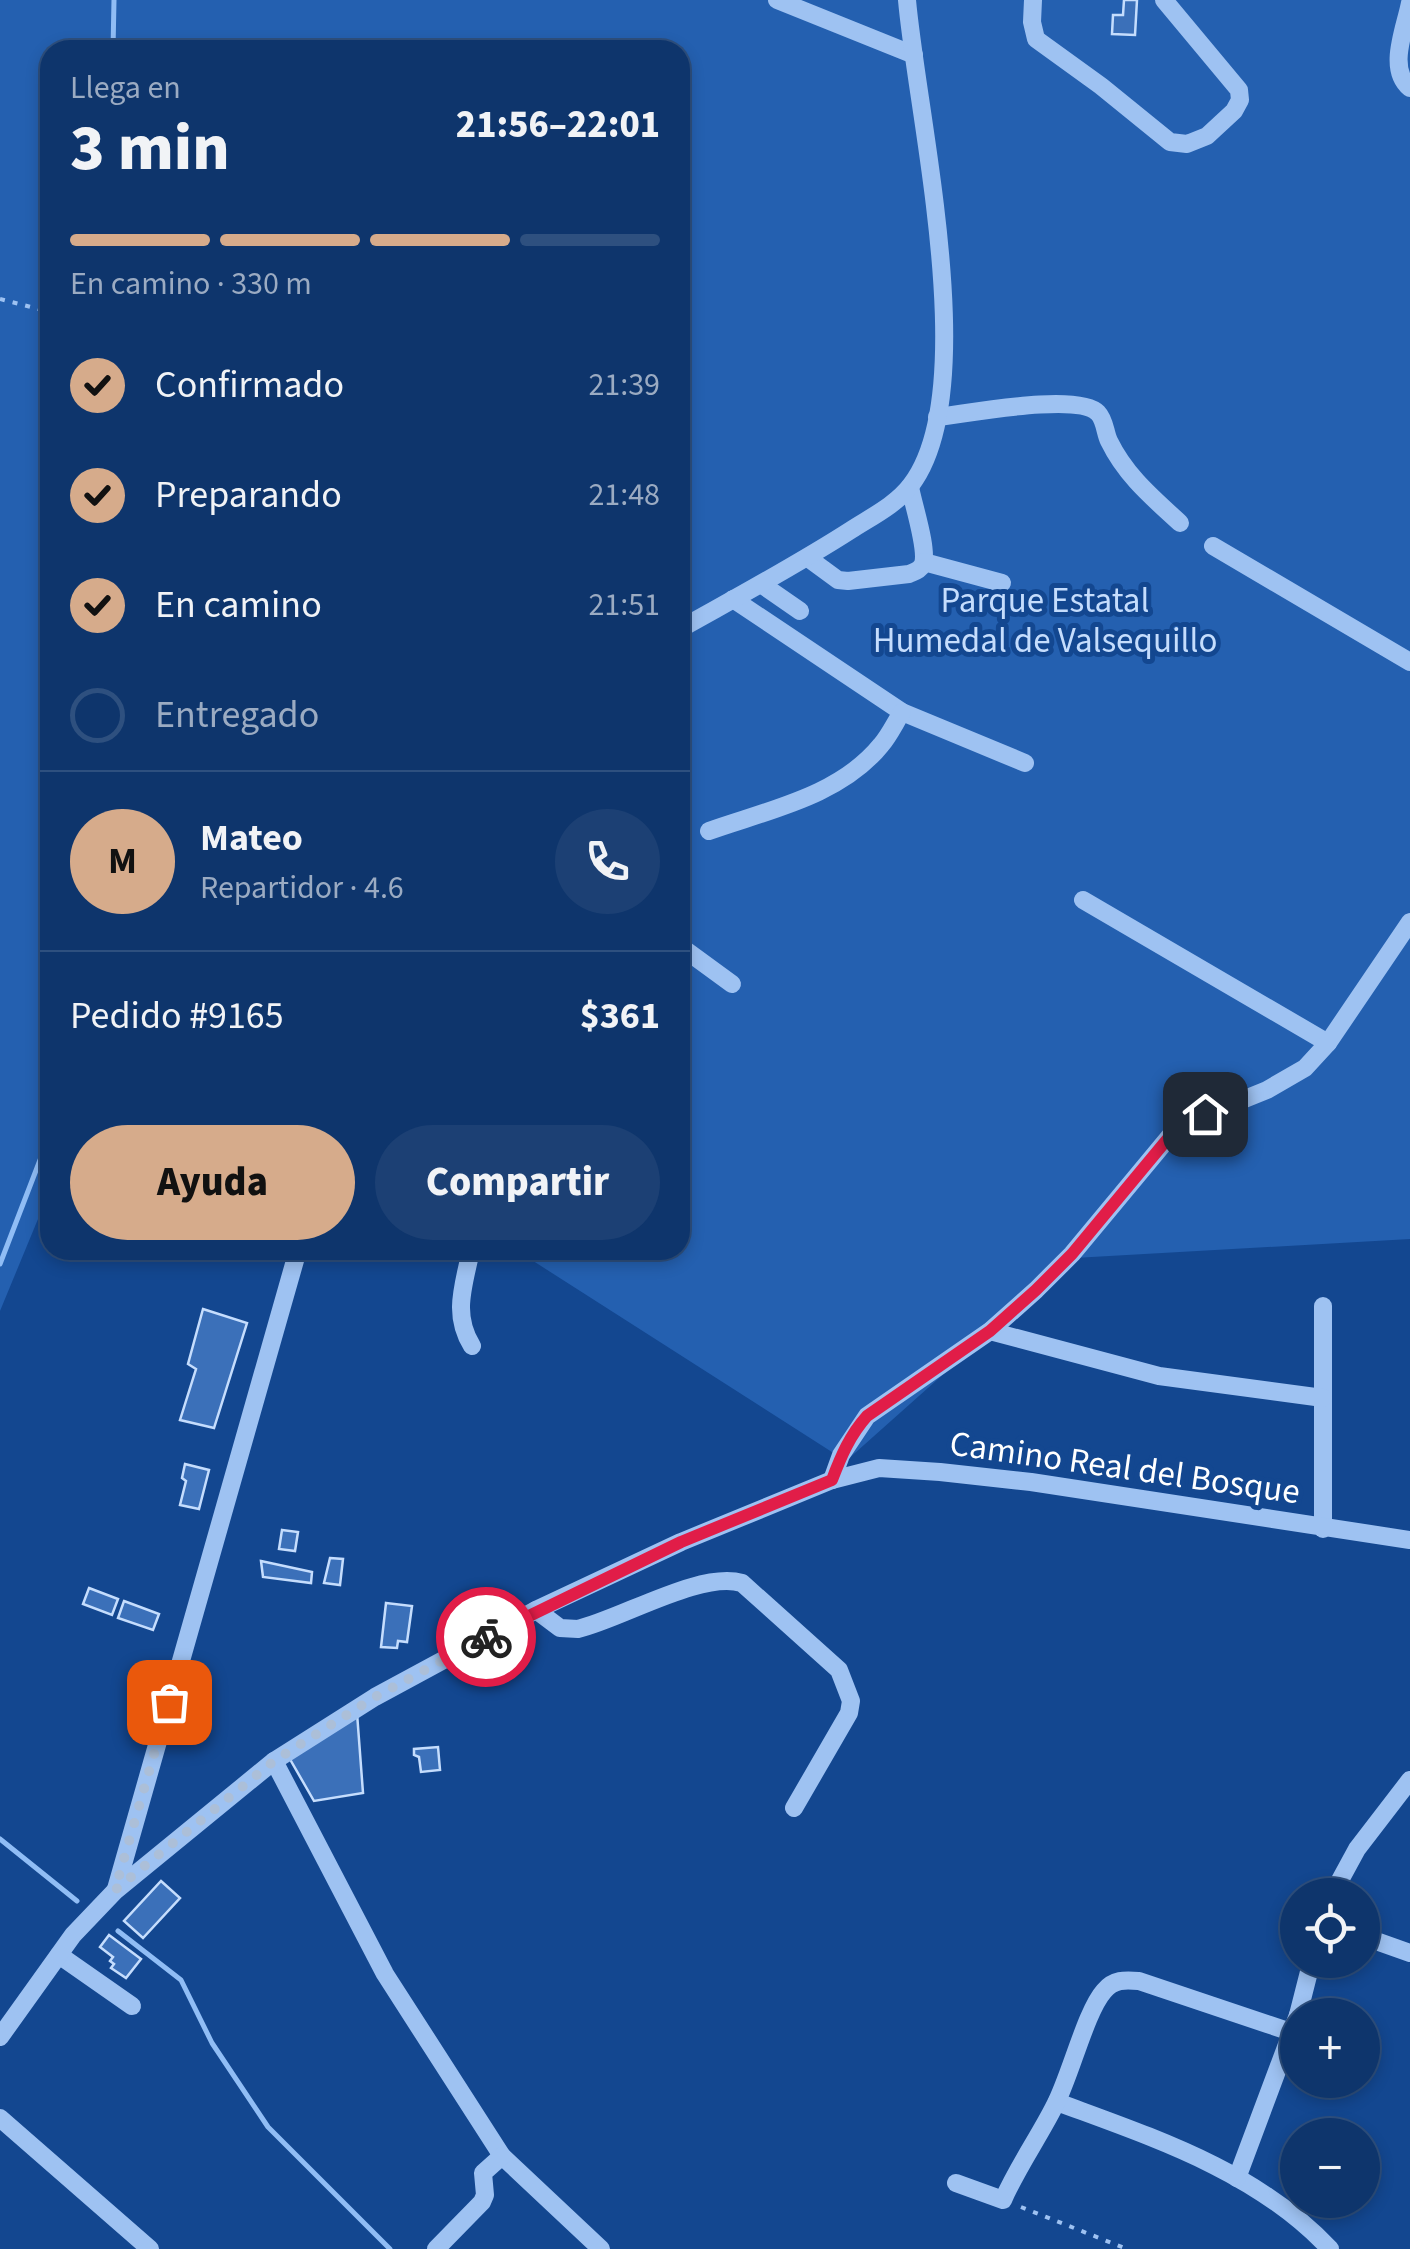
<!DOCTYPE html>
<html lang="es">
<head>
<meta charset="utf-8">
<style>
	:root { --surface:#0e356c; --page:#1c4074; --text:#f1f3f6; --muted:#9babc2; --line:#2e507f; --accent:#d6ab8b }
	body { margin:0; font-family:"Source Sans 3",sans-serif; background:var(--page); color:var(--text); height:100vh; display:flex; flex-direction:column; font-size:38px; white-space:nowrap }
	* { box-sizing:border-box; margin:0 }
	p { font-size:32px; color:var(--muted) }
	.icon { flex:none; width:55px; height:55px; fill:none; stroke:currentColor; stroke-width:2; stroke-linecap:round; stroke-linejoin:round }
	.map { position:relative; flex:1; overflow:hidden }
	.panel { position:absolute; left:40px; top:40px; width:650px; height:1220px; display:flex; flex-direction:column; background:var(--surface); border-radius:30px; box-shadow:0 5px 15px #0003,0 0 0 2px var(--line) }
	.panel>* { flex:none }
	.buttons { position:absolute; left:1280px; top:1878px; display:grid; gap:20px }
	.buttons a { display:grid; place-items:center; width:100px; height:100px; border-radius:50%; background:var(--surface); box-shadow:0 5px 15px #0003,0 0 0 2px var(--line); font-size:50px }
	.pin { position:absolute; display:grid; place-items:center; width:85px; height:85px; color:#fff; margin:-42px; border-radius:20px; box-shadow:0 5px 15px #0006 }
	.courier { position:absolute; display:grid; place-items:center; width:100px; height:100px; margin:-50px; border:8px solid #e11d48; border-radius:50%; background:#fff; color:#222; box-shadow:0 2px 12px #0007 }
	.summary em { font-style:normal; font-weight:800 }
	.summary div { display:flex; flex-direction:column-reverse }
	.summary { display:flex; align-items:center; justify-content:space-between; height:170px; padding:0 30px }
	h1 { font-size:65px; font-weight:800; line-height:75px }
	.bar { display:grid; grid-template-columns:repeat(4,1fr); gap:15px 10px; align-content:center; height:120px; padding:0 30px }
	.bar i { height:12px; border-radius:8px; background:var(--line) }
	.bar .active { background:var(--accent) }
	.bar p { grid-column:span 4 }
	.line { display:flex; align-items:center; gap:25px; padding:0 30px; border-top:2px solid var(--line) }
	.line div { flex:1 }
	.round { display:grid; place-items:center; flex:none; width:105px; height:105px; border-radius:52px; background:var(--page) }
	ol { padding:0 30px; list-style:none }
	li { display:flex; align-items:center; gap:30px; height:110px }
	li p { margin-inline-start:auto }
	li .icon { padding:10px; border-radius:50%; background:var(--accent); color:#111; stroke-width:4 }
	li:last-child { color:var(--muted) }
	li i { width:55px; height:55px; border:5px solid var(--line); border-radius:50% }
	.button { display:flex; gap:20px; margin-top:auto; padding:20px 30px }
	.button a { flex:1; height:115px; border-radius:60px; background:var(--accent); color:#111; font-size:40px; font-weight:800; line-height:115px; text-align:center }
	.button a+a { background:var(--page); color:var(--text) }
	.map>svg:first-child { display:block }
	.green { fill:#2460b0 }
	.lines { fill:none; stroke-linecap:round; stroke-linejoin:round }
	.stream { stroke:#90bdf5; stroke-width:5 }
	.building { fill:#3b70b9; stroke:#c5ddfd; stroke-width:2.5 }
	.path { stroke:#9ec2f2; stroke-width:4; stroke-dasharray:5 8; stroke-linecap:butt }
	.minor { stroke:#9ec2f2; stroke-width:18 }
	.done { stroke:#acbfd8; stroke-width:10; stroke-dasharray:0 18 }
	.route { stroke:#e11d48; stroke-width:12 }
	.labels { text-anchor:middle; stroke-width:10; stroke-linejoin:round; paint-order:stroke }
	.park-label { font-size:35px; fill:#c5ddfd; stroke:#134790 }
	.street-label { font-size:35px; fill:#fff; stroke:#134790 }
</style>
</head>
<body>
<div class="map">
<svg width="1410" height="2249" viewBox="0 0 1410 2249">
	<rect width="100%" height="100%" fill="#134790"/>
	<polygon class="green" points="0,0 1410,0 1410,1239 1074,1258 846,1461 516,1250 680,1250 680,50 50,50 50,1190 0,1311"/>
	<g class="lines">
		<g class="stream">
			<polyline points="113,50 114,0"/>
			<polyline points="0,1264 50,1134"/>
			<polyline points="0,1839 77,1901"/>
			<polyline points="118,1931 181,1980 212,2043 268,2127 390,2249"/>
		</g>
	</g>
	<g class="building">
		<polygon points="1124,0 1137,0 1135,35 1112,34 1113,15 1123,15"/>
		<polygon points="203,1309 247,1323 214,1428 180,1420 196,1369 188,1364"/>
		<polygon points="185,1464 209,1470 199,1509 180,1505 186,1481 182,1478"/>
		<polygon points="282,1530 298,1532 295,1551 279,1549"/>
		<polygon points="330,1558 343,1559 340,1585 324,1583"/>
		<polygon points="261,1561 312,1572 311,1583 263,1577"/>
		<polygon points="89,1588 118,1599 112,1615 83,1604"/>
		<polygon points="124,1601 159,1614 153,1630 118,1618"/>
		<polygon points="386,1603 412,1606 407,1642 398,1641 397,1648 381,1647"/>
		<polygon points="357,1713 363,1793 314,1801 287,1754"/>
		<polygon points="438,1747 440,1770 421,1772 419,1757 414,1755 414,1749"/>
		<polygon points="161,1881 180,1898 143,1938 124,1921"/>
		<polygon points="109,1935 141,1959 126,1978 111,1968 114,1964 110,1961 113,1957 100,1947"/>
	</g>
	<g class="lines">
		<g class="path">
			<polyline points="0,299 50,312"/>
			<polyline points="1021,2207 1127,2249"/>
		</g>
		<g class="minor">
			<polyline points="777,0 914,55"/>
			<polyline points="1033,0 1032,22 1036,39 1101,86 1170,142 1187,144 1207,136 1234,111 1240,100 1239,90 1164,0"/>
			<path d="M1410,3C1405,29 1387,69 1410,88"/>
			<path d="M937,417C966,414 1078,392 1098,413C1105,420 1105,433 1109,441C1126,476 1153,498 1180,523"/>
			<polyline points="1213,546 1410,662"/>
			<path d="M808,558L838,580L848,581L909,574C916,571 920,570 923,564C928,549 913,504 910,487"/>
			<polyline points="924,562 1002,583"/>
			<polyline points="761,584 800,611"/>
			<polyline points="733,599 902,712 1025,763"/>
			<path d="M680,629C737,597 795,566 851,530C871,517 896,505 911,485C983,390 917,116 907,0"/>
			<path d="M709,831C768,810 840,796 881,745C889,736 895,723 902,712"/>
			<polyline points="1083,900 1328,1043"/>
			<polyline points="680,946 732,984"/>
			<path d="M471,1250C464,1285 452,1314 472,1346"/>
			<polyline points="1323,1306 1323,1529"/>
			<polyline points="990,1331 1159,1376 1323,1398"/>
			<polyline points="832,1480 841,1455 867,1416 990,1331 1036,1290 1072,1254 1170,1136 1205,1115 1267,1090 1305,1068 1328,1043 1410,922"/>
			<path d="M536,1610L560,1628L578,1629C623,1618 700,1571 742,1583L839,1670L851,1701L849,1713L794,1808"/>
			<polyline points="274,1761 385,1974 502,2156 601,2249"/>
			<polyline points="116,1889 298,1250"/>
			<polyline points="1332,1895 1357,1849 1410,1780"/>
			<polyline points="1362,1936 1410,1953"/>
			<polyline points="59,1955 132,2006"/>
			<polyline points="1298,2015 1312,1960"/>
			<polyline points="0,2037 73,1935 115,1891 274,1761 375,1697 536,1610 681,1542 832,1480 879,1468 940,1472 1031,1482 1410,1540"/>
			<path d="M1057,2102C1154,2138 1257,2171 1330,2249"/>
			<polyline points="0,2118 150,2249"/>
			<polyline points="1237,2178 1298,2015"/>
			<path d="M956,2183L1003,2200C1018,2166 1039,2137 1055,2105C1070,2077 1086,2011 1104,1991C1114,1979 1125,1980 1139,1981L1291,2032"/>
			<polyline points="436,2249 482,2202 485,2195 483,2173 502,2156"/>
		</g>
	</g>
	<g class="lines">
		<polyline class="done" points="169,1702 115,1890 274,1761 375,1697 486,1637"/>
		<path class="route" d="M486,1637L681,1542L832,1480C841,1456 850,1435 867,1416L990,1331L1036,1290L1072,1254L1170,1136L1205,1114"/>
	</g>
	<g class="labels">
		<g class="park-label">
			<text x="1045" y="612">Parque Estatal<tspan x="1045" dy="40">Humedal de Valsequillo</tspan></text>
		</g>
		<g class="street-label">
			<text transform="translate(1125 1467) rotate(8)" y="12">Camino Real del Bosque</text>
		</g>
	</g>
</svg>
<div class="buttons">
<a><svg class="icon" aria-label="locate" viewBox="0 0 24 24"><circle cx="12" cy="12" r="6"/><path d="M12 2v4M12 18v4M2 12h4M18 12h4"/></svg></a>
<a>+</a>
<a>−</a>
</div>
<div class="pin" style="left:169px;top:1702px;background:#ea580c"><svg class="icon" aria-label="bag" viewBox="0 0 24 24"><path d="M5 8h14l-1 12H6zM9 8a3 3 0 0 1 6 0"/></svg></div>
<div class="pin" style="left:1205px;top:1114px;background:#1f2937"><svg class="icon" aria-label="home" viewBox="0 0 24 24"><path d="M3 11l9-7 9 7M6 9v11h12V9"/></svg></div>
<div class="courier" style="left:486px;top:1637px"><svg class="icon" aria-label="bike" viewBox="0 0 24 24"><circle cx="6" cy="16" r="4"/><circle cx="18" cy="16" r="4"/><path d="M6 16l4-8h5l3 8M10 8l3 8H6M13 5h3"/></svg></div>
<section class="panel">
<div class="summary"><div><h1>3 min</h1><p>Llega en</p></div><em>21:56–22:01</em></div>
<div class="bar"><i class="active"></i><i class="active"></i><i class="active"></i><i></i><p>En camino · 330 m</p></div>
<ol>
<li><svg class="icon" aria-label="check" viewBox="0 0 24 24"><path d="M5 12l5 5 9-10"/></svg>Confirmado<p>21:39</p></li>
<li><svg class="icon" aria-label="check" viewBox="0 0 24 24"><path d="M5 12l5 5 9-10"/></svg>Preparando<p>21:48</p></li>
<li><svg class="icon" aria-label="check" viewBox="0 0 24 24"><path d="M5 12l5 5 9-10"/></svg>En camino<p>21:51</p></li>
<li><i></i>Entregado</li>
</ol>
<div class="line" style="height:180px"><b class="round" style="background:var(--accent);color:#111">M</b><div><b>Mateo</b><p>Repartidor · 4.6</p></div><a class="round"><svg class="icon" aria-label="phone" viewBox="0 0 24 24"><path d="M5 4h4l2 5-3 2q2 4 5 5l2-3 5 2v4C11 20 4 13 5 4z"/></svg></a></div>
<div class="line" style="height:130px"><div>Pedido #9165</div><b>$361</b></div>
<div class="button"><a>Ayuda</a><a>Compartir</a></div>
</section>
</div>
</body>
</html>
